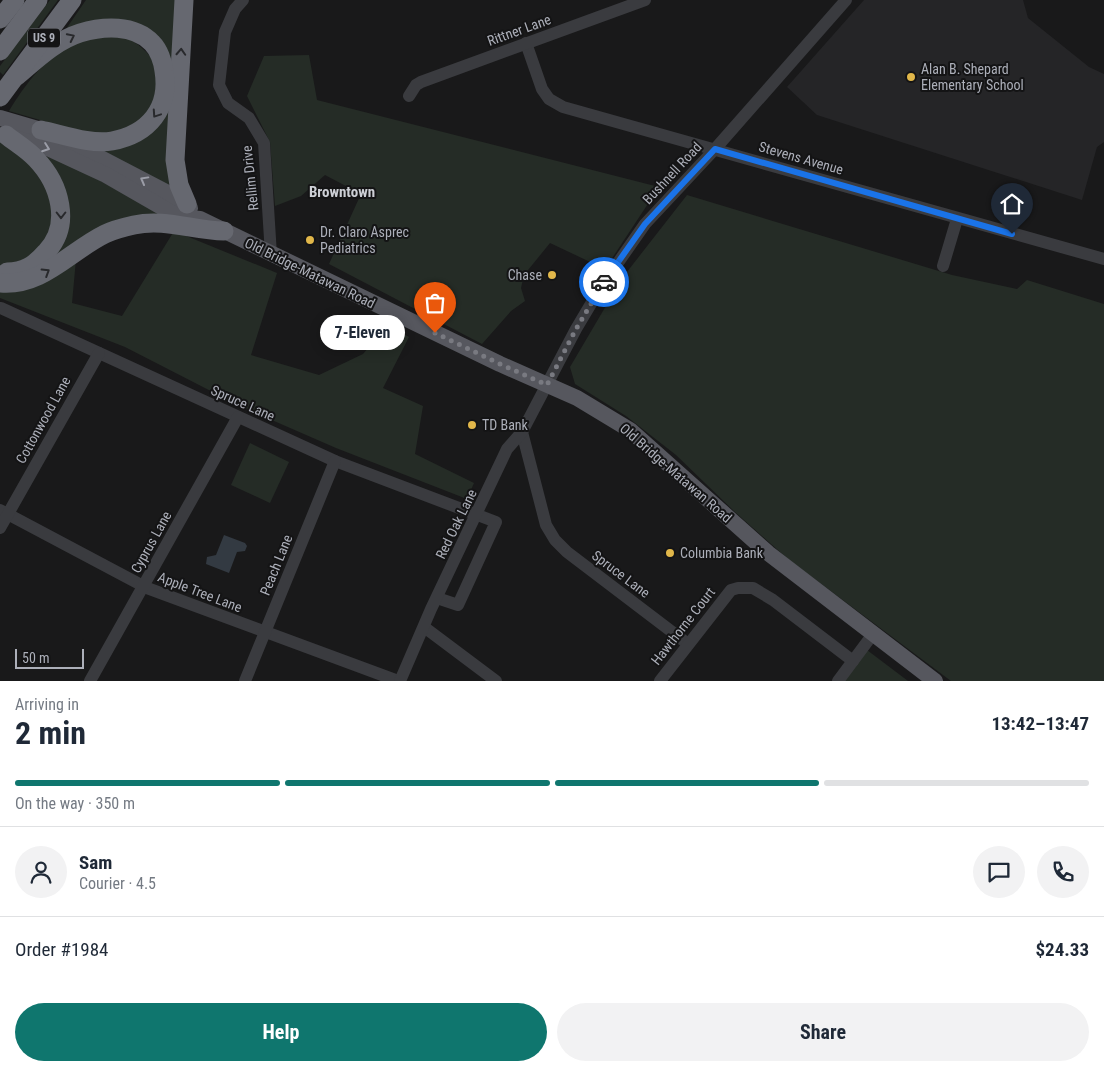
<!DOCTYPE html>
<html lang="en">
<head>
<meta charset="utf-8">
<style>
	:root { --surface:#fff; --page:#f2f2f3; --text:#1f2937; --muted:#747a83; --line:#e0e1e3; --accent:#0f766e }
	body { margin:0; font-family:"Roboto Condensed",sans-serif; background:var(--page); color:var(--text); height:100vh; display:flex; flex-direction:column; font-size:19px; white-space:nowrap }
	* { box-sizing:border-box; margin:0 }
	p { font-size:16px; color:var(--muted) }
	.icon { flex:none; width:28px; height:28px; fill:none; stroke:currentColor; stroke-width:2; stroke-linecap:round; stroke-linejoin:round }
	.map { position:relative; height:681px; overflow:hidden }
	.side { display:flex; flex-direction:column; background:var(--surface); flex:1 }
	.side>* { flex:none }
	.scale { position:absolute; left:15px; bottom:12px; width:69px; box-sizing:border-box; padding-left:5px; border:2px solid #acafb9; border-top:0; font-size:14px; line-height:18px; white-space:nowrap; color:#acafb9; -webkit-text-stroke:4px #141415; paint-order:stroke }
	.pin { position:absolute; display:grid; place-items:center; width:42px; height:42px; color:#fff; margin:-51px -21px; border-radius:50% 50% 50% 0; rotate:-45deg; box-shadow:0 0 5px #0007 }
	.pin .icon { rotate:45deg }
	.courier { position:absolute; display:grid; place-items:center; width:50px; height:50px; margin:-25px; border:4px solid #1a73e8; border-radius:50%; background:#fff; color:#222; box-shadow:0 1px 6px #0007 }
	.bubble { position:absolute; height:35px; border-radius:18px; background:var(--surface); box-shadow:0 2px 12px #0003; font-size:16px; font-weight:700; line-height:35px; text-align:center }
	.headline em { font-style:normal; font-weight:700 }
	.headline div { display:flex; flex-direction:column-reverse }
	.headline { display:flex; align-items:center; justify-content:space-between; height:85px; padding:0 15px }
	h1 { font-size:32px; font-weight:700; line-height:38px }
	.bar { display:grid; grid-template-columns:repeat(4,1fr); gap:8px 5px; align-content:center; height:60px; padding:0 15px }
	.bar i { height:6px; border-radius:4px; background:var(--line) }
	.bar .selected { background:var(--accent) }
	.bar p { grid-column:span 4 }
	.line { display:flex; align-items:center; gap:12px; padding:0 15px; border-top:1px solid var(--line) }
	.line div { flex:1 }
	.round { display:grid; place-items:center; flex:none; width:52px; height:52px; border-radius:26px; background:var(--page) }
	.cta { display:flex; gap:10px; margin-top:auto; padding:10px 15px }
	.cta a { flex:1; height:58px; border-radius:30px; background:var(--accent); color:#fff; font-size:20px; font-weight:700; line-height:58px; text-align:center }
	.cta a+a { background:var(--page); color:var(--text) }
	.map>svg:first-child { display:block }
	.built { fill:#252527 }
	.green { fill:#252c26 }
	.water { fill:#333a42 }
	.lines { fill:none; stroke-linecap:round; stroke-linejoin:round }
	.minor { stroke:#3a3b3f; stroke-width:12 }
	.major { stroke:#56575e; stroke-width:16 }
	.highway { stroke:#666870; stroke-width:19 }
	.oneway { stroke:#28292c }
	.oneway2 { stroke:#9b9da7 }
	.done { stroke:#797a81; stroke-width:5; stroke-dasharray:0 9 }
	.route { stroke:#1a73e8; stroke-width:6 }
	.poi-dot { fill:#e1b74a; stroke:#141415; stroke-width:2 }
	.labels { text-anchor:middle; stroke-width:4; stroke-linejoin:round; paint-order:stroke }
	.shield { fill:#141415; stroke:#7e8088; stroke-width:1 }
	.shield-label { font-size:12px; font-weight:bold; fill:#acafb9 }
	.street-label { font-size:14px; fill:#acafb9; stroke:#141415 }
	.poi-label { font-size:14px; fill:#acafb9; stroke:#141415; text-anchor:start }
	.neighbourhood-label { font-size:15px; font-weight:bold; fill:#cdcfd5; stroke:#141415 }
</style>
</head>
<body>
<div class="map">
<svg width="1104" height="681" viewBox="0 0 1104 681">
	<rect width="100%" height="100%" fill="#19191a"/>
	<polygon class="built" points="864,0 1023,0 1028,18 1089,67 1104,74 1104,142 1097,147 1082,200 817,115 787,87"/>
	<g class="green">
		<polygon points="50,0 58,0 3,75 0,72 0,66"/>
		<polygon points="86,0 178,0 172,188 95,147 164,111 148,35 66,29"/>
		<path d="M123,34C160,59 161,66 153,109L125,132L88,134L9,111C24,86 49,52 76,42C90,37 108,37 123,34Z"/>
		<polygon points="309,55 317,100 659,187 605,269 550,243 524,275 521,288 525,301 511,311 482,344 329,264 361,194 325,175 301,196 275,206 270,142 247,96 264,56"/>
		<polygon points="0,141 11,146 49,185 55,230 29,260 0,266"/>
		<polygon points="41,154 61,160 168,217 45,267 61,241"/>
		<polygon points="687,195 952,275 1017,289 1027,280 1104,304 1104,681 951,681 788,559 736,513 676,455 626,416 575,384 570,367 623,277"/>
		<polygon points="174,231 277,273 251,355 319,375 363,354 388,325 409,337 383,388 423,406 415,454 474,483 467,499 336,448 240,406 125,347 0,298 0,292 76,259 72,303 122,316"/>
		<polygon points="250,443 289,462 270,503 231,485"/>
		<polygon points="867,650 908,681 844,681"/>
	</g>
	<polygon class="water" points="224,535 245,543 247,546 245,551 237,552 229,573 206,564 207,557 216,555"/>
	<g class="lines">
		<g class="minor">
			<polyline points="243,0 235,9 225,32 219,85 228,103 249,118 264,143 271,255"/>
			<polyline points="526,43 542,89 549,99 563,107 1104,259"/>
			<polyline points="409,96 416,85 421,82 645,0"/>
			<polyline points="943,266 957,219"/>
			<polyline points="1,308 335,461 496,522 458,605 437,598"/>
			<polyline points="522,432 546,525 555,540 567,552 688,644"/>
			<polyline points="0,510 147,588 398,681"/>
			<polyline points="0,528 99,353"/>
			<polyline points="424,627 496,681"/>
			<polyline points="90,681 238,417"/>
			<polyline points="245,681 335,461"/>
			<polyline points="400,681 431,609 507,449 522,432 576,329 601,287 645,224 715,149 846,0"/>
			<polyline points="660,681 731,590 738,588 753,588 773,600 853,661"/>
			<polyline points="838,681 873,634"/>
		</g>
		<g class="major">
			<polyline points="0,118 41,130 72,143 168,193 187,204 190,208"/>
			<polyline points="13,137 50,149 106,175 179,217 200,219 500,364 577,398 630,430 768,553 935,681"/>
		</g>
		<g class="highway">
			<polyline points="184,0 175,160 179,185 187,204"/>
			<polyline points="0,19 15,0"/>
			<polyline points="0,51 38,0"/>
			<path d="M17,76C36,60 55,41 80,33C103,26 134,24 152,43C159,50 163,62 164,71C170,108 149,134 112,141C91,145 61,134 41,130"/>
			<polyline points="0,97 72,0"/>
			<path d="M6,135C16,143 28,150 36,159C60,184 72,225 46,252C35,265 24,272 7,272"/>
			<path d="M0,283C42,287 70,251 105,234C113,230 125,227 134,225C165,218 194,231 224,231"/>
		</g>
	</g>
	<defs><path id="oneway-chevron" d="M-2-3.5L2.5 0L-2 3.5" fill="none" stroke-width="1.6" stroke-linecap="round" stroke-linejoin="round" transform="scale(1.25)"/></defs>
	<g class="oneway">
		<use href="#oneway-chevron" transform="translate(71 37) rotate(-26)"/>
		<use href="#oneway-chevron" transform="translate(181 52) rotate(-87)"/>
		<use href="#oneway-chevron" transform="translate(156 114) rotate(124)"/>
		<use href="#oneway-chevron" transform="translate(61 215) rotate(90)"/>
		<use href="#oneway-chevron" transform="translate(46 272) rotate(-32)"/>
	</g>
	<g class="oneway2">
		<use href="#oneway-chevron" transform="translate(46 148) rotate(20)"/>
		<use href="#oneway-chevron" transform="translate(144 180) rotate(-151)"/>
	</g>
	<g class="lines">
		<polyline class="done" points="435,333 500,364 547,385 576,329 604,282"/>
		<polyline class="route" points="604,282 645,224 715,149 1012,234"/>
	</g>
	<g class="poi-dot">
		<circle cx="911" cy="77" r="5"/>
		<circle cx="310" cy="240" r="5"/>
		<circle cx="552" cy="275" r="5"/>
		<circle cx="472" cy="425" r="5"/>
		<circle cx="670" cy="553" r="5"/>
	</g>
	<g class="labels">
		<rect class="shield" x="28" y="28.5" width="32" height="19" rx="4"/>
		<g class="shield-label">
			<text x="44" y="42">US 9</text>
		</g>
		<g class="street-label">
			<text transform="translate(519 30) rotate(-20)" y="5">Rittner Lane</text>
			<text transform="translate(801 158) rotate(16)" y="5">Stevens Avenue</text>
			<text transform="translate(672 173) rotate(-47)" y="5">Bushnell Road</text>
			<text transform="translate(250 178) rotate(-96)" y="5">Rellim Drive</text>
			<text transform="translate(310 273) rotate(26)" y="5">Old Bridge-Matawan Road</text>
			<text transform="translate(243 403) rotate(24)" y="5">Spruce Lane</text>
			<text transform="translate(43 420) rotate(-61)" y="5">Cottonwood Lane</text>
			<text transform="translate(676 473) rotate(41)" y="5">Old Bridge-Matawan Road</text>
			<text transform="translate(456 524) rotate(-64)" y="5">Red Oak Lane</text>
			<text transform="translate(151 542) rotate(-61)" y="5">Cyprus Lane</text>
			<text transform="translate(276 565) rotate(-68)" y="5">Peach Lane</text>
			<text transform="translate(621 574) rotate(37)" y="5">Spruce Lane</text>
			<text transform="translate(200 592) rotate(21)" y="5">Apple Tree Lane</text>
			<text transform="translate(683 626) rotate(-52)" y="5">Hawthorne Court</text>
		</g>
		<g class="poi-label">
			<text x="921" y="74">Alan B. Shepard<tspan x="921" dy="16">Elementary School</tspan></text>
			<text x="320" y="237">Dr. Claro Asprec<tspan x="320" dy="16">Pediatrics</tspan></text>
			<text x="542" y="280" text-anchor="end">Chase</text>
			<text x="482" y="430">TD Bank</text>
			<text x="680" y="558">Columbia Bank</text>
		</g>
		<g class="neighbourhood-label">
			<text x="342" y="197">Browntown</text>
		</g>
	</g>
</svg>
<div class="scale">50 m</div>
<div class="pin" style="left:435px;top:333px;background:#ea580c"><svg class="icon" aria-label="bag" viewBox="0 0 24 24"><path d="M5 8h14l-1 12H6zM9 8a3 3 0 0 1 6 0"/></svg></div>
<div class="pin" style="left:1012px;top:234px;background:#1f2937"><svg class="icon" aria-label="home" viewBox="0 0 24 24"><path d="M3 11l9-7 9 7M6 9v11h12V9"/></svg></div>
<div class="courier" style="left:604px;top:282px"><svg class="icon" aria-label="car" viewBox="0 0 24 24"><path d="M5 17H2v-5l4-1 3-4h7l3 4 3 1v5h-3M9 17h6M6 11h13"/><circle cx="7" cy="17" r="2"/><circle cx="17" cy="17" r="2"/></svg></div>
<div class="bubble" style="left:320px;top:315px;width:85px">7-Eleven</div>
</div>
<section class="side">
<div class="headline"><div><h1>2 min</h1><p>Arriving in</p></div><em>13:42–13:47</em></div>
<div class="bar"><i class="selected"></i><i class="selected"></i><i class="selected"></i><i></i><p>On the way · 350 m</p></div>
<div class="line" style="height:90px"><a class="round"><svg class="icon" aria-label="person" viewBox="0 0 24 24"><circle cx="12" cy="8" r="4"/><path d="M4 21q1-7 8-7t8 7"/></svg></a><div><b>Sam</b><p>Courier · 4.5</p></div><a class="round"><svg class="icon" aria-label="chat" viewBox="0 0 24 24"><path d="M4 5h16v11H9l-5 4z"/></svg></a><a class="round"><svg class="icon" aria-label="phone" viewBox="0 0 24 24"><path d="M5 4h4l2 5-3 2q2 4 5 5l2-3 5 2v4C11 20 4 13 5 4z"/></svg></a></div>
<div class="line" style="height:65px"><div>Order #1984</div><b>$24.33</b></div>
<div class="cta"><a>Help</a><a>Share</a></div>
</section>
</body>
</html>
